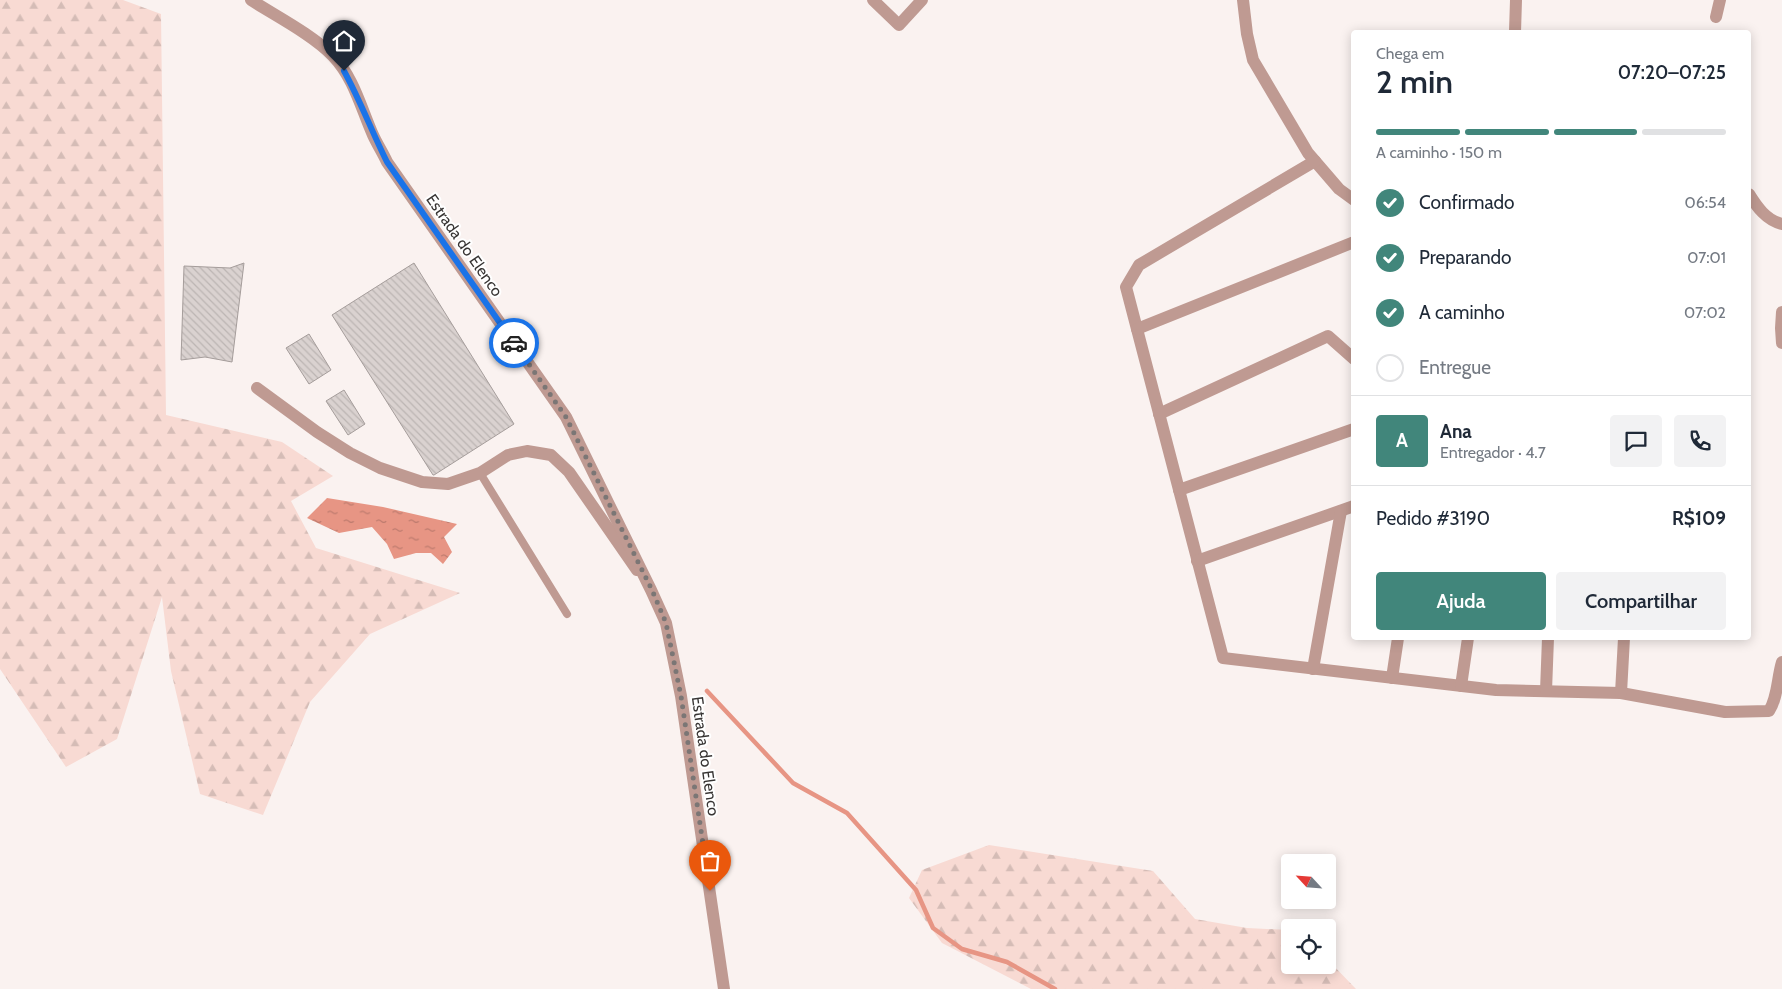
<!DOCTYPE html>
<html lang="pt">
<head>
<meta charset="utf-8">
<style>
	:root { --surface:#fff; --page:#f2f2f3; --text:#1f2937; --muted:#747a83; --line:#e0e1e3; --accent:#41867b }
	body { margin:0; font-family:Cabin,sans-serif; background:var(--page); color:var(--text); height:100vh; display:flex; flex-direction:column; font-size:19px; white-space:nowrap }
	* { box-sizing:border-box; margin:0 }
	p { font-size:16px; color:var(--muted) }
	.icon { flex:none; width:28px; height:28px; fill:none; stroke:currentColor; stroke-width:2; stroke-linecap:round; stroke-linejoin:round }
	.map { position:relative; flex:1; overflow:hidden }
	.side { position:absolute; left:1351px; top:30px; width:400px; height:610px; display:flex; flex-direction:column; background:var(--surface); border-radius:5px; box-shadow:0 2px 12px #0003 }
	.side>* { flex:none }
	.needle { width:32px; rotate:296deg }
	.buttons { position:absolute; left:1281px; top:854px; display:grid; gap:10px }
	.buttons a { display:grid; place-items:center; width:55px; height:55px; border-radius:5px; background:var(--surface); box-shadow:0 2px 12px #0003; font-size:25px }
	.pin { position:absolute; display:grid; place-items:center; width:42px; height:42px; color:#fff; margin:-51px -21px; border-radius:50% 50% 50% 0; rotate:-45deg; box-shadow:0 0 5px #0007 }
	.pin .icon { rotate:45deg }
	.courier { position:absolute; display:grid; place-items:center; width:50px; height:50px; margin:-25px; border:4px solid #1a73e8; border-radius:50%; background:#fff; color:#222; box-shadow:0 1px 6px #0007 }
	.overview em { font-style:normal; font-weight:600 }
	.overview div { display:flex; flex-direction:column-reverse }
	.overview { display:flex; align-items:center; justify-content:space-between; height:85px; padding:0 25px }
	h1 { font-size:32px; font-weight:600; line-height:38px }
	.bar { display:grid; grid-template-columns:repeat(4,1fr); gap:8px 5px; align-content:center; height:60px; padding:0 25px }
	.bar i { height:6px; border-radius:4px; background:var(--line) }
	.bar .active { background:var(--accent) }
	.bar p { grid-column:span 4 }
	.line { display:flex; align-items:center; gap:12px; padding:0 25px; border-top:1px solid var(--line) }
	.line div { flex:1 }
	.round { display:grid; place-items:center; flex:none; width:52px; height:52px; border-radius:5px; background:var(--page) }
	ol { padding:0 25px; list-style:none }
	li { display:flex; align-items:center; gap:15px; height:55px }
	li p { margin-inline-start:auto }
	li .icon { padding:5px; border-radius:50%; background:var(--accent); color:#fff; stroke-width:4 }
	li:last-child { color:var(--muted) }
	li i { width:28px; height:28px; border:2px solid var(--line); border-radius:50% }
	.button { display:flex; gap:10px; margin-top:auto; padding:10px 25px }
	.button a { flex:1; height:58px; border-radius:5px; background:var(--accent); color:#fff; font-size:20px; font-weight:600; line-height:58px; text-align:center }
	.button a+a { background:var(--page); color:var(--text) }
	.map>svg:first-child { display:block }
	.forest { fill:url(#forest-firs) }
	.water { fill:url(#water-ripples) }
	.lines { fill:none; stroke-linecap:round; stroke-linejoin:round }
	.stream { stroke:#e79584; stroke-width:4.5 }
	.building { fill:url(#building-back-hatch); stroke:#a59d9b }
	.service { stroke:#bf9a92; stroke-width:8 }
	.minor { stroke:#bf9a92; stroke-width:12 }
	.tertiary { stroke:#bf9a92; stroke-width:12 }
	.done { stroke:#7b7675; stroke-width:5; stroke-dasharray:0 9 }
	.route { stroke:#1a73e8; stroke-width:6 }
	.labels { text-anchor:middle; stroke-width:4; stroke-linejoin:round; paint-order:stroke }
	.street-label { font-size:16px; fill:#373433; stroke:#fff }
</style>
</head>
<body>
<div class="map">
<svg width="1782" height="989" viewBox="0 0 1782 989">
	<defs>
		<pattern id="forest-firs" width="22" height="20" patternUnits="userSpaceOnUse" patternTransform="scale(1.25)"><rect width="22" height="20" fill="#f8dad3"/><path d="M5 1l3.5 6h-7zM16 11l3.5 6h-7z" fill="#d5bcb6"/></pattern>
		<pattern id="water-ripples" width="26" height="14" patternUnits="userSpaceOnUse" patternTransform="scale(1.25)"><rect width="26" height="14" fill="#e79584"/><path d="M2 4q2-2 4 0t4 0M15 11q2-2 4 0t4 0" fill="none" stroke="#bc7a6d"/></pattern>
		<pattern id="building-back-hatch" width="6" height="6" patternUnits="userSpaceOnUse" patternTransform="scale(1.25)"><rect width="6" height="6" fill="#dad2d0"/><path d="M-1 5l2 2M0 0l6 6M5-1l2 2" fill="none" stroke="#bcb5b3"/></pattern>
	</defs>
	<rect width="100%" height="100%" fill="#faf2f0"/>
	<g class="forest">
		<polygon points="0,0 123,0 161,14 166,415 282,442 333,476 291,501 316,548 460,593 370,634 310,702 263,815 200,794 171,671 162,597 117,739 66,767 0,669"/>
		<polygon points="989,845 1153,871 1195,919 1247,928 1290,930 1290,965 1328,965 1328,960 1356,989 1031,989 942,943 909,898 922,870"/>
	</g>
	<polygon class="water" points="327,498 383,507 457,524 444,537 452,552 443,564 431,553 416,553 394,559 387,544 372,527 339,533 307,518"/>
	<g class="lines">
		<polyline class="stream" points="707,691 793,783 847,813 916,890 933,928 962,949 1007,962 1055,989"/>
	</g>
	<g class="building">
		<polygon points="244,263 232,362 205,357 181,360 184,266 230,268"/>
		<polygon points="414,263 514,424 434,475 433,475 332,315"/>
		<polygon points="309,334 331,370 309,384 286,348"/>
		<polygon points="344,390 365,424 348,435 326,401"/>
	</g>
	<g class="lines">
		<polyline class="service" points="480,473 567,614"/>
		<g class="minor">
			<polyline points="873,0 899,25 922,0"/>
			<polyline points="1243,0 1247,34 1253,60 1308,153 1339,189 1354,200"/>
			<polyline points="1716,17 1720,0"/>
			<polyline points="1515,32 1516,0"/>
			<path d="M1315,161L1139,265L1126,287L1223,658L1496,690L1621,693L1725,712L1769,711C1778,697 1777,678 1782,662"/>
			<path d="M1749,194C1757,207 1766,220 1782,224"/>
			<polyline points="1782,312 1781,328 1782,343"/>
			<polyline points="1137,329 1354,242"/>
			<polyline points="257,388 317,432 350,453 380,468 422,482 448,484 480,473 508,455 527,451 551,455 569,472 637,570"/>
			<polyline points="1159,414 1328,336 1354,359"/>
			<polyline points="1179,490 1354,429"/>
			<polyline points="1197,561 1354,506"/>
			<polyline points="1313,669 1341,511"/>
			<polyline points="1392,678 1398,638"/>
			<polyline points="1461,686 1468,638"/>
			<polyline points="1546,691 1548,638"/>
			<polyline points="1621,693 1624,638"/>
		</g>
		<path class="tertiary" d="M251,0C276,16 313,35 333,56C354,78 361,108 373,135C377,144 383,153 387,162L566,417L651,590L666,623L681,696L724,989"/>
	</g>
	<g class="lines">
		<polyline class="done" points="514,343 566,417 652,590 666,623 681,696 710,891"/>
		<path class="route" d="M344,71C360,100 372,132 387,162L514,343"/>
	</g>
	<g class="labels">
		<g class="street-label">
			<text transform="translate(465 245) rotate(55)" y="6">Estrada do Elenco</text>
			<text transform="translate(706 756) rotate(82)" y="6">Estrada do Elenco</text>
		</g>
	</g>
</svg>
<div class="buttons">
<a><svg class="needle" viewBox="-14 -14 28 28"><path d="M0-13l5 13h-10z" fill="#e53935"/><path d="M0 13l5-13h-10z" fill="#747a83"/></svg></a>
<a><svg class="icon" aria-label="locate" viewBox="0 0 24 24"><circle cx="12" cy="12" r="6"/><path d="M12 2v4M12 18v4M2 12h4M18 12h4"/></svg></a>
</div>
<div class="pin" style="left:710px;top:891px;background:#ea580c"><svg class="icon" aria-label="bag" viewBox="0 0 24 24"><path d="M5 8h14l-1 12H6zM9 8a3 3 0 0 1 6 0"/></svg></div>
<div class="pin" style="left:344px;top:71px;background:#1f2937"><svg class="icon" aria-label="home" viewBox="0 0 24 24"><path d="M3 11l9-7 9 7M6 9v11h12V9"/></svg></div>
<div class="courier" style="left:514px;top:343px"><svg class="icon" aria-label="car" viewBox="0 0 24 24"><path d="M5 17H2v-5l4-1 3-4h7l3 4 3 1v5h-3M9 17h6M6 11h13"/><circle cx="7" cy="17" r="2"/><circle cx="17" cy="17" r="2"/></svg></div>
<section class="side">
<div class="overview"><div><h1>2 min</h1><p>Chega em</p></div><em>07:20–07:25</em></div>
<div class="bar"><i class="active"></i><i class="active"></i><i class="active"></i><i></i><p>A caminho · 150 m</p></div>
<ol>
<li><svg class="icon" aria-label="check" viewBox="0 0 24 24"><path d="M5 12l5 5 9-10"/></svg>Confirmado<p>06:54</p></li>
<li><svg class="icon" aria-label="check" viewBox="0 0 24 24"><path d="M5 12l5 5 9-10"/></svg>Preparando<p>07:01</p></li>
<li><svg class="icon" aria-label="check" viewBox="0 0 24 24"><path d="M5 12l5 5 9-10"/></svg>A caminho<p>07:02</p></li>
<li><i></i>Entregue</li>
</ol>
<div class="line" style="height:90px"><b class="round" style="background:var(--accent);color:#fff">A</b><div><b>Ana</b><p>Entregador · 4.7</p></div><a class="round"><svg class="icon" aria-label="chat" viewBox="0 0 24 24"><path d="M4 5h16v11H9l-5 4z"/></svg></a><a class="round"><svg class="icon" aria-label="phone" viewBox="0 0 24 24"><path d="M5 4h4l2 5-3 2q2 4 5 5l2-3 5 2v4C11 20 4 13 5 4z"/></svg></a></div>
<div class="line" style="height:65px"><div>Pedido #3190</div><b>R$109</b></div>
<div class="button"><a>Ajuda</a><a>Compartilhar</a></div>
</section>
</div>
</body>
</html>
